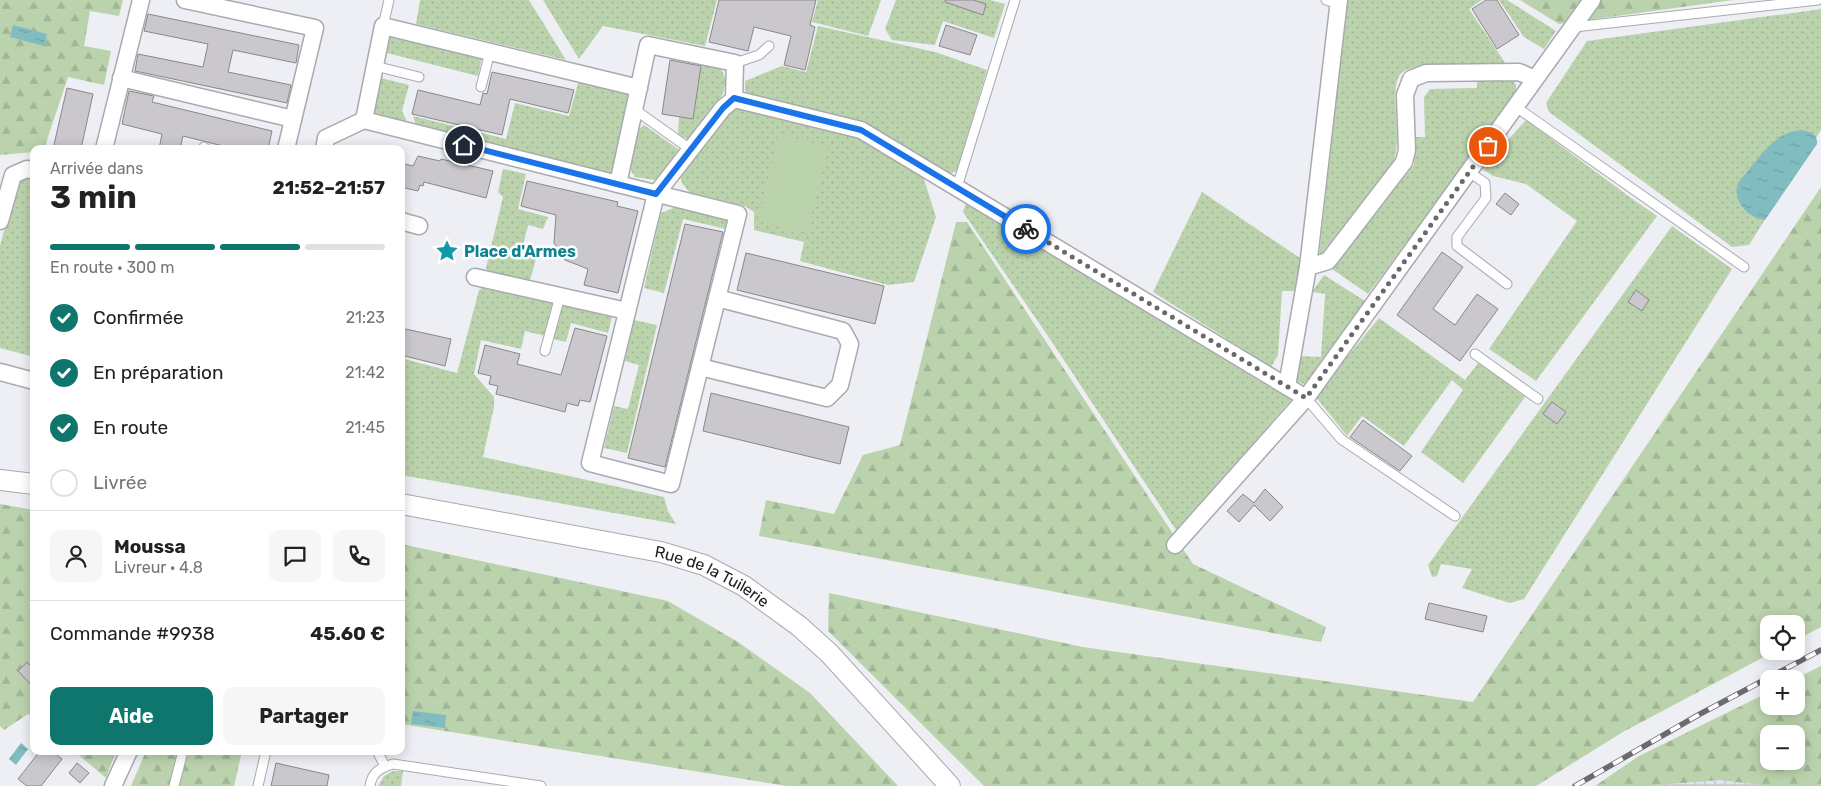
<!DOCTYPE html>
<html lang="fr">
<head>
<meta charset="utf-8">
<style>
	:root { --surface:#fff; --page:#f6f6f6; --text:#222; --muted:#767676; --line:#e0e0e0; --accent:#0f766e }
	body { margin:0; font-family:Rubik,sans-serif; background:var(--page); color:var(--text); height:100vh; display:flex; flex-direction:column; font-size:19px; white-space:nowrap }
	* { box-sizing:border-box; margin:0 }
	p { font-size:16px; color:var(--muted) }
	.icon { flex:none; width:28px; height:28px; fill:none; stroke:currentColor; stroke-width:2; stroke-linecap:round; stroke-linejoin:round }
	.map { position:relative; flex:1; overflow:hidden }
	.side { position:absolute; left:30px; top:145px; width:375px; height:610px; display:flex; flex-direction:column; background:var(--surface); border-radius:10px; box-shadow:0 2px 12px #0003 }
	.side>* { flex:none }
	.fabs { position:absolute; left:1760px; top:615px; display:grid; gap:10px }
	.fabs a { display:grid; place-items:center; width:45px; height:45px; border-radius:10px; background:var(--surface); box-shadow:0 2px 12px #0003; font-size:25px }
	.pin { position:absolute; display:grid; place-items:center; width:42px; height:42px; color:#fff; margin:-21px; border:2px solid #fff; border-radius:50%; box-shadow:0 1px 5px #0007 }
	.courier { position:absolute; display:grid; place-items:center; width:50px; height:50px; margin:-25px; border:4px solid #1a73e8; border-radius:50%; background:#fff; color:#222; box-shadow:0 1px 6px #0007 }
	.headline em { font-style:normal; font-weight:700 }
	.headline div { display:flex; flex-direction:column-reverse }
	.headline { display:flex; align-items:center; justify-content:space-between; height:85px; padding:0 20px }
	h1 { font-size:32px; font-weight:700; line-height:38px }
	.bar { display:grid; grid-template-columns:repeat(4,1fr); gap:8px 5px; align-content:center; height:60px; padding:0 20px }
	.bar i { height:6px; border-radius:4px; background:var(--line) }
	.bar .active { background:var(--accent) }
	.bar p { grid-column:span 4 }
	.line { display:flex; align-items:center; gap:12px; padding:0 20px; border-top:1px solid var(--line) }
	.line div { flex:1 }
	.round { display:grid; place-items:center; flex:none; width:52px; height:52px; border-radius:10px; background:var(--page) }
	ol { padding:0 20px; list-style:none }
	li { display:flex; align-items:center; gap:15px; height:55px }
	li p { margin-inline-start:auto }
	li .icon { padding:5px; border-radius:50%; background:var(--accent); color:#fff; stroke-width:4 }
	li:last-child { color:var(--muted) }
	li i { width:28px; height:28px; border:2px solid var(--line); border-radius:50% }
	.action { display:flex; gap:10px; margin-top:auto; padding:10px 20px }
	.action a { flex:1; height:58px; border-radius:10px; background:var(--accent); color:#fff; font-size:20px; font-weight:700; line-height:58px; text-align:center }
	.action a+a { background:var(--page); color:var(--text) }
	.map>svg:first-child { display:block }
	.industrial { fill:url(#industrial-grid) }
	.grass { fill:url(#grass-dots) }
	.forest { fill:url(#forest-firs); fill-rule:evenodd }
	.pitch { fill:#bbd3ac }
	.water { fill:url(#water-ripples) }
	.building { fill:#cbc8cd; stroke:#89878b }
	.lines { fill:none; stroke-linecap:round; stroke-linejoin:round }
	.service-casing { stroke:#a8aaaf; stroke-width:11 }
	.minor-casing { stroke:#a8aaaf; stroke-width:19 }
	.tertiary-casing { stroke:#a8aaaf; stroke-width:22 }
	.service { stroke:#fff; stroke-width:9 }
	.minor { stroke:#fff; stroke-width:16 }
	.tertiary { stroke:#fff; stroke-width:20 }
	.rail-casing { stroke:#6a6b6e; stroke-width:5.5 }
	.rail { stroke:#fff; stroke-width:4; stroke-dasharray:11; stroke-linecap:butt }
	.done { stroke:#68696c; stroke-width:5; stroke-dasharray:0 9 }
	.route { stroke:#1a73e8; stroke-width:6 }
	.labels { text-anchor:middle; stroke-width:5; stroke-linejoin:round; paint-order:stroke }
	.culture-label { font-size:16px; font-weight:bold; fill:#0d838f; stroke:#fff; text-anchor:start }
	.street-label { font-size:16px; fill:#202123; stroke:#fff }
</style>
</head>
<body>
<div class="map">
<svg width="1821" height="786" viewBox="0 0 1821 786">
	<defs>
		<pattern id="industrial-grid" width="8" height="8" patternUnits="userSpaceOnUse" patternTransform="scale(1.25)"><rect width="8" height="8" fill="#dee3ee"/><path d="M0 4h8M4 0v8" fill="none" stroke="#bec2cc"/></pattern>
		<pattern id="grass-dots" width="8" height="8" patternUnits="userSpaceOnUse" patternTransform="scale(1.25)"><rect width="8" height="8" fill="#bbd3ac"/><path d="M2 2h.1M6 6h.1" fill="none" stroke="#a0b594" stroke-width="1.8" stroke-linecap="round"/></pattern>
		<pattern id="forest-firs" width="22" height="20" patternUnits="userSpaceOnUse" patternTransform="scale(1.25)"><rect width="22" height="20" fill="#bbd3ac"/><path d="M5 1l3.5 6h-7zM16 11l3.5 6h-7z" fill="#a0b594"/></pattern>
		<pattern id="water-ripples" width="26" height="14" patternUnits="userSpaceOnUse" patternTransform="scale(1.25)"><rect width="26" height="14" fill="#80bcc0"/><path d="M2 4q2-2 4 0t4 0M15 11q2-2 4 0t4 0" fill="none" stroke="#6ea1a5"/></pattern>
	</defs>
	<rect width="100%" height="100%" fill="#edeff4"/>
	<polygon class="industrial" points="1622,776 1821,783 1821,786 1607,786"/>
	<g class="grass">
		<polygon points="420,0 529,0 566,60 416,24"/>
		<polygon points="543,0 717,0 705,46 603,26 579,59"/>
		<polygon points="818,0 881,0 868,36 812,22"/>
		<polygon points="896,0 990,0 1005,4 994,38 943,21 935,45 892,40 885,29"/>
		<path d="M1347,0H1482L1469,9L1506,64L1420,67C1413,68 1403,69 1399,76C1390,93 1402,137 1394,160L1319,257Z"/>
		<polygon points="1499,0 1507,0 1556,31 1544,49 1524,37"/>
		<polygon points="1821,9 1821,130 1749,245 1732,247 1549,112 1546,103 1587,41"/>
		<polygon points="818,26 935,52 987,70 957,171 950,173 875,130 756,99 745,91 745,81 782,66 806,72"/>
		<polygon points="388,33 482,57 478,76 383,52"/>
		<path d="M702,61C707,63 716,65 720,69C738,87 704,122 693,137L688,139L678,135L679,117L693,119Z"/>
		<polygon points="377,77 409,85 402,111 409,126 369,116"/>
		<polygon points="1512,79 1516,85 1516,95 1368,294 1332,269 1414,165 1415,137 1425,137 1424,97 1430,89 1477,88 1477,80"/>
		<polygon points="579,80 631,93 612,176 417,128 413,116 506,139 515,103 569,116"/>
		<polygon points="739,107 858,138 922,173 936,217 914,282 888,285 800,261 804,242 754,230 754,212 745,206 689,192 682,183 680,176 730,108"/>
		<polygon points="1526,120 1631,198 1657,216 1536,381 1489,349 1577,221 1526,184 1493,176 1482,169"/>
		<polygon points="644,125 678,149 677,155 655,180 635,177 630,169 638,130"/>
		<polygon points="503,169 526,174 518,209 548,217 543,229 528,225 522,250 537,255 529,284 490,275 486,268 503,197 498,192"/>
		<polygon points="28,177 34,178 34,240 31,250 34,251 34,357 0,348 0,246 17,183 21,178"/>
		<polygon points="1202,192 1303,260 1300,291 1282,291 1278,355 1271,367 1153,292"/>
		<polygon points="966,203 1291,400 1176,530 1052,342 963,212"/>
		<polygon points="676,207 727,220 726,229 683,219 664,293 644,288 661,213"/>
		<polygon points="1672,226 1732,269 1524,599 1510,603 1462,588 1472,569 1441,564 1437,576 1432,577 1428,565"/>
		<polygon points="1324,275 1365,301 1307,385 1296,381 1299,356 1321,357 1325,294 1312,292"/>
		<polygon points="485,286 554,302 545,336 525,331 521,349 481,340 474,374 494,397 494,407 483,457 664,497 668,511 676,524 401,475 401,358 457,373 479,290"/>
		<polygon points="562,305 612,317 608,333 571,323 566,342 553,339"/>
		<polygon points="1379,318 1465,380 1479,362 1525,397 1463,483 1421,452 1463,390 1452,380 1404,446 1362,416 1347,436 1315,396"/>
		<polygon points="634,320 657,325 627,453 604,448 614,406 628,409 639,365 625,361"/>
		<polygon points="393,771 403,771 401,786 378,786 384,776"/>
	</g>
	<g class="forest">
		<polygon points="0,0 123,0 119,16 90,11 84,46 111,51 104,85 68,77 44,149 34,149 34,152 0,155"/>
		<polygon points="1520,0 1733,0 1559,24"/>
		<polygon points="1821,187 1821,627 1796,640 1796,624 1769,624 1769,651 1775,651 1623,732 1536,786 984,786 828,631 829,593 1083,647 1473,702"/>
		<polygon points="956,222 967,222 1193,564 1326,627 1321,642 759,536 766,500 834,514 863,455 900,445"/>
		<polygon points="0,504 34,510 34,718 28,714 4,730 0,726"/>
		<polygon points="401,544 668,601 738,642 810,693 898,786 787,786 401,724"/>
		<path d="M1821,666V786H1770L1720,780L1643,786H1595L1639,756L1769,692V706H1796V679H1795ZM1769,734H1796V761H1769Z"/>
		<polygon points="74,751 116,751 106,778"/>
		<polygon points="146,751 242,751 234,786 131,786"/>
	</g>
	<polygon class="pitch" points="779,135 828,147 807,233 758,221"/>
	<g class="water">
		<polygon points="13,25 47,34 44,46 10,37"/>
		<path d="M1802,130C1810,132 1818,134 1817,144L1765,220C1749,219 1731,200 1738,183C1741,178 1747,173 1750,168C1765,150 1777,132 1802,130Z"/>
		<polygon points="413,711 446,715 445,728 411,724"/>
		<polygon points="21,743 28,749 16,765 9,759"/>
	</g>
	<g class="building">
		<polygon points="719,0 816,0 810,25 815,27 805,70 784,65 791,36 754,27 748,51 709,42"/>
		<polygon points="945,0 973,0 986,4 983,15 945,2"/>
		<polygon points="1486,0 1497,0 1519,35 1497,49 1472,9"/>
		<polygon points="148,14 299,45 296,63 233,50 228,72 291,85 287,103 135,71 138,54 203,67 208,44 144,31"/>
		<polygon points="946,25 977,35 970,55 939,46"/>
		<polygon points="670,60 701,66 693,119 662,114"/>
		<polygon points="492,72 574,90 568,113 510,99 502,135 412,114 418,90 480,105 483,93 487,94"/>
		<polygon points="67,88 93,94 81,149 53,149"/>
		<polygon points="129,91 154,96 152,102 272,131 268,149 235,149 183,136 180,149 159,149 162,134 122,124"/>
		<polygon points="418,156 440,161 441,159 493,171 486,198 424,182 423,186 420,185 418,191 401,187 401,163 413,166"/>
		<polygon points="527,181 618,202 617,206 638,211 618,293 584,285 588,269 565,260 554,243 556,215 521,206"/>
		<polygon points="1505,193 1519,204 1511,215 1496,204"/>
		<polygon points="685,224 723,232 665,467 628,458"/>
		<polygon points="1442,252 1463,267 1433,309 1455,325 1477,294 1498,309 1460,361 1397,315"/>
		<polygon points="746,253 884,286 875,324 737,290"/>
		<polygon points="1636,290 1649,300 1642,311 1628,302"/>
		<polygon points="401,328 451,339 445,366 401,355"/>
		<polygon points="575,328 607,336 590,402 580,400 578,406 567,403 565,412 496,394 498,386 489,384 491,376 478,373 485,345 520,354 517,364 561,375"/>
		<polygon points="711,393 849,427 840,464 703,431"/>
		<polygon points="1552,402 1566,412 1557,424 1543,414"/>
		<polygon points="1363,420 1412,456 1400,471 1350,437"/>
		<polygon points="1265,489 1283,507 1270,521 1254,505 1239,522 1227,511 1243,494 1254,503"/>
		<polygon points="1429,603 1487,616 1483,632 1425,619"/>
		<polygon points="27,662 34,670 34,688 18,671"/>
		<polygon points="40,751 52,751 62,759 41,786 27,786 18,779"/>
		<polygon points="77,763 89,773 80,783 69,773"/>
		<polygon points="276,763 329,775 327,786 271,786"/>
	</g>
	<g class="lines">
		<defs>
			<g id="service">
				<polyline points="1326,0 1338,4"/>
				<polyline points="383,26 389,0"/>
				<polyline points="1574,27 1818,0"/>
				<polyline points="735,63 759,55 769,46"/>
				<polyline points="375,66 419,77"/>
				<polyline points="481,87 490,52"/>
				<polyline points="1516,107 1744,267"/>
				<polyline points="634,109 690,149"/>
				<polyline points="204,149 204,147"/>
				<polyline points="1469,172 1485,183 1486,198 1457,237 1457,246 1507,284"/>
				<polyline points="957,187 1015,0"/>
				<polyline points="545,351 560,296"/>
				<polyline points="1475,354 1538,399"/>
				<polyline points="1306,398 1341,439 1455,516"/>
				<polyline points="377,751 385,766"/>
				<polyline points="174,786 183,751"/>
				<polyline points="258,786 266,751"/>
				<path d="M370,786C372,772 380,768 393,764L541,786"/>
			</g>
			<g id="minor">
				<polyline points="185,0 315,28 286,149"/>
				<polyline points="121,78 293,119"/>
				<polyline points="364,120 383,26 639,88"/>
				<polyline points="104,149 141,0"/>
				<polyline points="324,149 326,138 364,120 618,184 738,214 671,484 590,463 656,194 723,108 734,99 861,130 1306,398"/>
				<polyline points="618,184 648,45 735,63 734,99"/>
				<polyline points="0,221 13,175 27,169 34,171"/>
				<polyline points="401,221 419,226"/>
				<polyline points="1308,267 1328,261 1404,162 1407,150 1405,95 1411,79 1426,73 1519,72 1535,79"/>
				<polyline points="475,277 627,311"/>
				<polyline points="700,367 827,398 840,385 850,344 843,331 717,298"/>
				<polyline points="0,372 34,381"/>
				<polyline points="1287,386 1308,267 1339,0"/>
				<polyline points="1175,545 1306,398 1592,0"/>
				<polyline points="113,786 129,751"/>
			</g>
			<g id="tertiary">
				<polyline points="0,480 34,484"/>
				<path id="s1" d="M401,504L661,552L704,565L744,586L799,626L829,653L950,786"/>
			</g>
		</defs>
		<use href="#service" class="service-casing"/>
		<use href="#minor" class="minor-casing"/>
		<use href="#tertiary" class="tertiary-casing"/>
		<use href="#service" class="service"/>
		<use href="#minor" class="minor"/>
		<use href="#tertiary" class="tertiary"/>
		<defs>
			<polyline id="rail" points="1575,786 1700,714 1821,650"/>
		</defs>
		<use href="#rail" class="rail-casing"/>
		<use href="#rail" class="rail"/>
	</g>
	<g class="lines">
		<polyline class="done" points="1026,229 1306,398 1488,146"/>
		<polyline class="route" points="464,145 656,194 723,108 734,98 861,130 1026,229"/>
	</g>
	<defs>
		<symbol id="sight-bare" viewBox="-9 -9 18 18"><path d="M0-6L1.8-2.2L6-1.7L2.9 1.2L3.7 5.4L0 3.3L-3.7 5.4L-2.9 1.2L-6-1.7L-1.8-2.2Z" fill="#0f9aa8" stroke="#fff" stroke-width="2.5" paint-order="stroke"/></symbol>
	</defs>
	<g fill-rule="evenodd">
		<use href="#sight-bare" x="431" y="235" width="32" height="32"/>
	</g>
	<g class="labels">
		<g class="culture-label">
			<text x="464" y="257">Place d'Armes</text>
		</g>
		<g class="street-label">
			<text dy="6" stroke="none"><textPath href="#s1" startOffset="321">Rue de la Tuilerie</textPath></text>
		</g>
	</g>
</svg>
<div class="fabs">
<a><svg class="icon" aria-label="locate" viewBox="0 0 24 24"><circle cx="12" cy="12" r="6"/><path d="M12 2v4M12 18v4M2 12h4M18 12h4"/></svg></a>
<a>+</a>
<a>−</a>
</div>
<div class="pin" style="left:1488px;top:146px;background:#ea580c"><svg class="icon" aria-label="bag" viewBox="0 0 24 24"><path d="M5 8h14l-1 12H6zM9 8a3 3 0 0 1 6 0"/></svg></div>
<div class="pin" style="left:464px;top:145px;background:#1f2937"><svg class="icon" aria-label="home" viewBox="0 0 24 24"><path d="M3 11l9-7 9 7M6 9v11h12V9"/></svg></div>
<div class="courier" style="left:1026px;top:229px"><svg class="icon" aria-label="bike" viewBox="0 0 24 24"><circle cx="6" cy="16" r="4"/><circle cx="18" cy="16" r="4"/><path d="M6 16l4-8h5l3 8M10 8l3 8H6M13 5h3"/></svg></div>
<section class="side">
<div class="headline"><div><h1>3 min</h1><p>Arrivée dans</p></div><em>21:52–21:57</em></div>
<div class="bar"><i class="active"></i><i class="active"></i><i class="active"></i><i></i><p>En route · 300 m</p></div>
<ol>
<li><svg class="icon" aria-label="check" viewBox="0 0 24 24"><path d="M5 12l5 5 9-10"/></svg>Confirmée<p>21:23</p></li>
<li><svg class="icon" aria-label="check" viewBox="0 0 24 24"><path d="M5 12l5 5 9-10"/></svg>En préparation<p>21:42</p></li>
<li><svg class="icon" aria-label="check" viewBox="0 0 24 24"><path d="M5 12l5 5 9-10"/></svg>En route<p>21:45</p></li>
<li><i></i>Livrée</li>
</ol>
<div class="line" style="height:90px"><a class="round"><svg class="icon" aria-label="person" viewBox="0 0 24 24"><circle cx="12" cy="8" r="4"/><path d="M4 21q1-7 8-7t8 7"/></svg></a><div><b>Moussa</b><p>Livreur · 4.8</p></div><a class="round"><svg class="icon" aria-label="chat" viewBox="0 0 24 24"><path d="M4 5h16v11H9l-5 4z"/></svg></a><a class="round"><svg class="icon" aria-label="phone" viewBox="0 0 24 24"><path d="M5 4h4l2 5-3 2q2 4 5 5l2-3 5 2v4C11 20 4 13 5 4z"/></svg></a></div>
<div class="line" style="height:65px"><div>Commande #9938</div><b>45.60 €</b></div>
<div class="action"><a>Aide</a><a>Partager</a></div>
</section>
</div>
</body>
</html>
